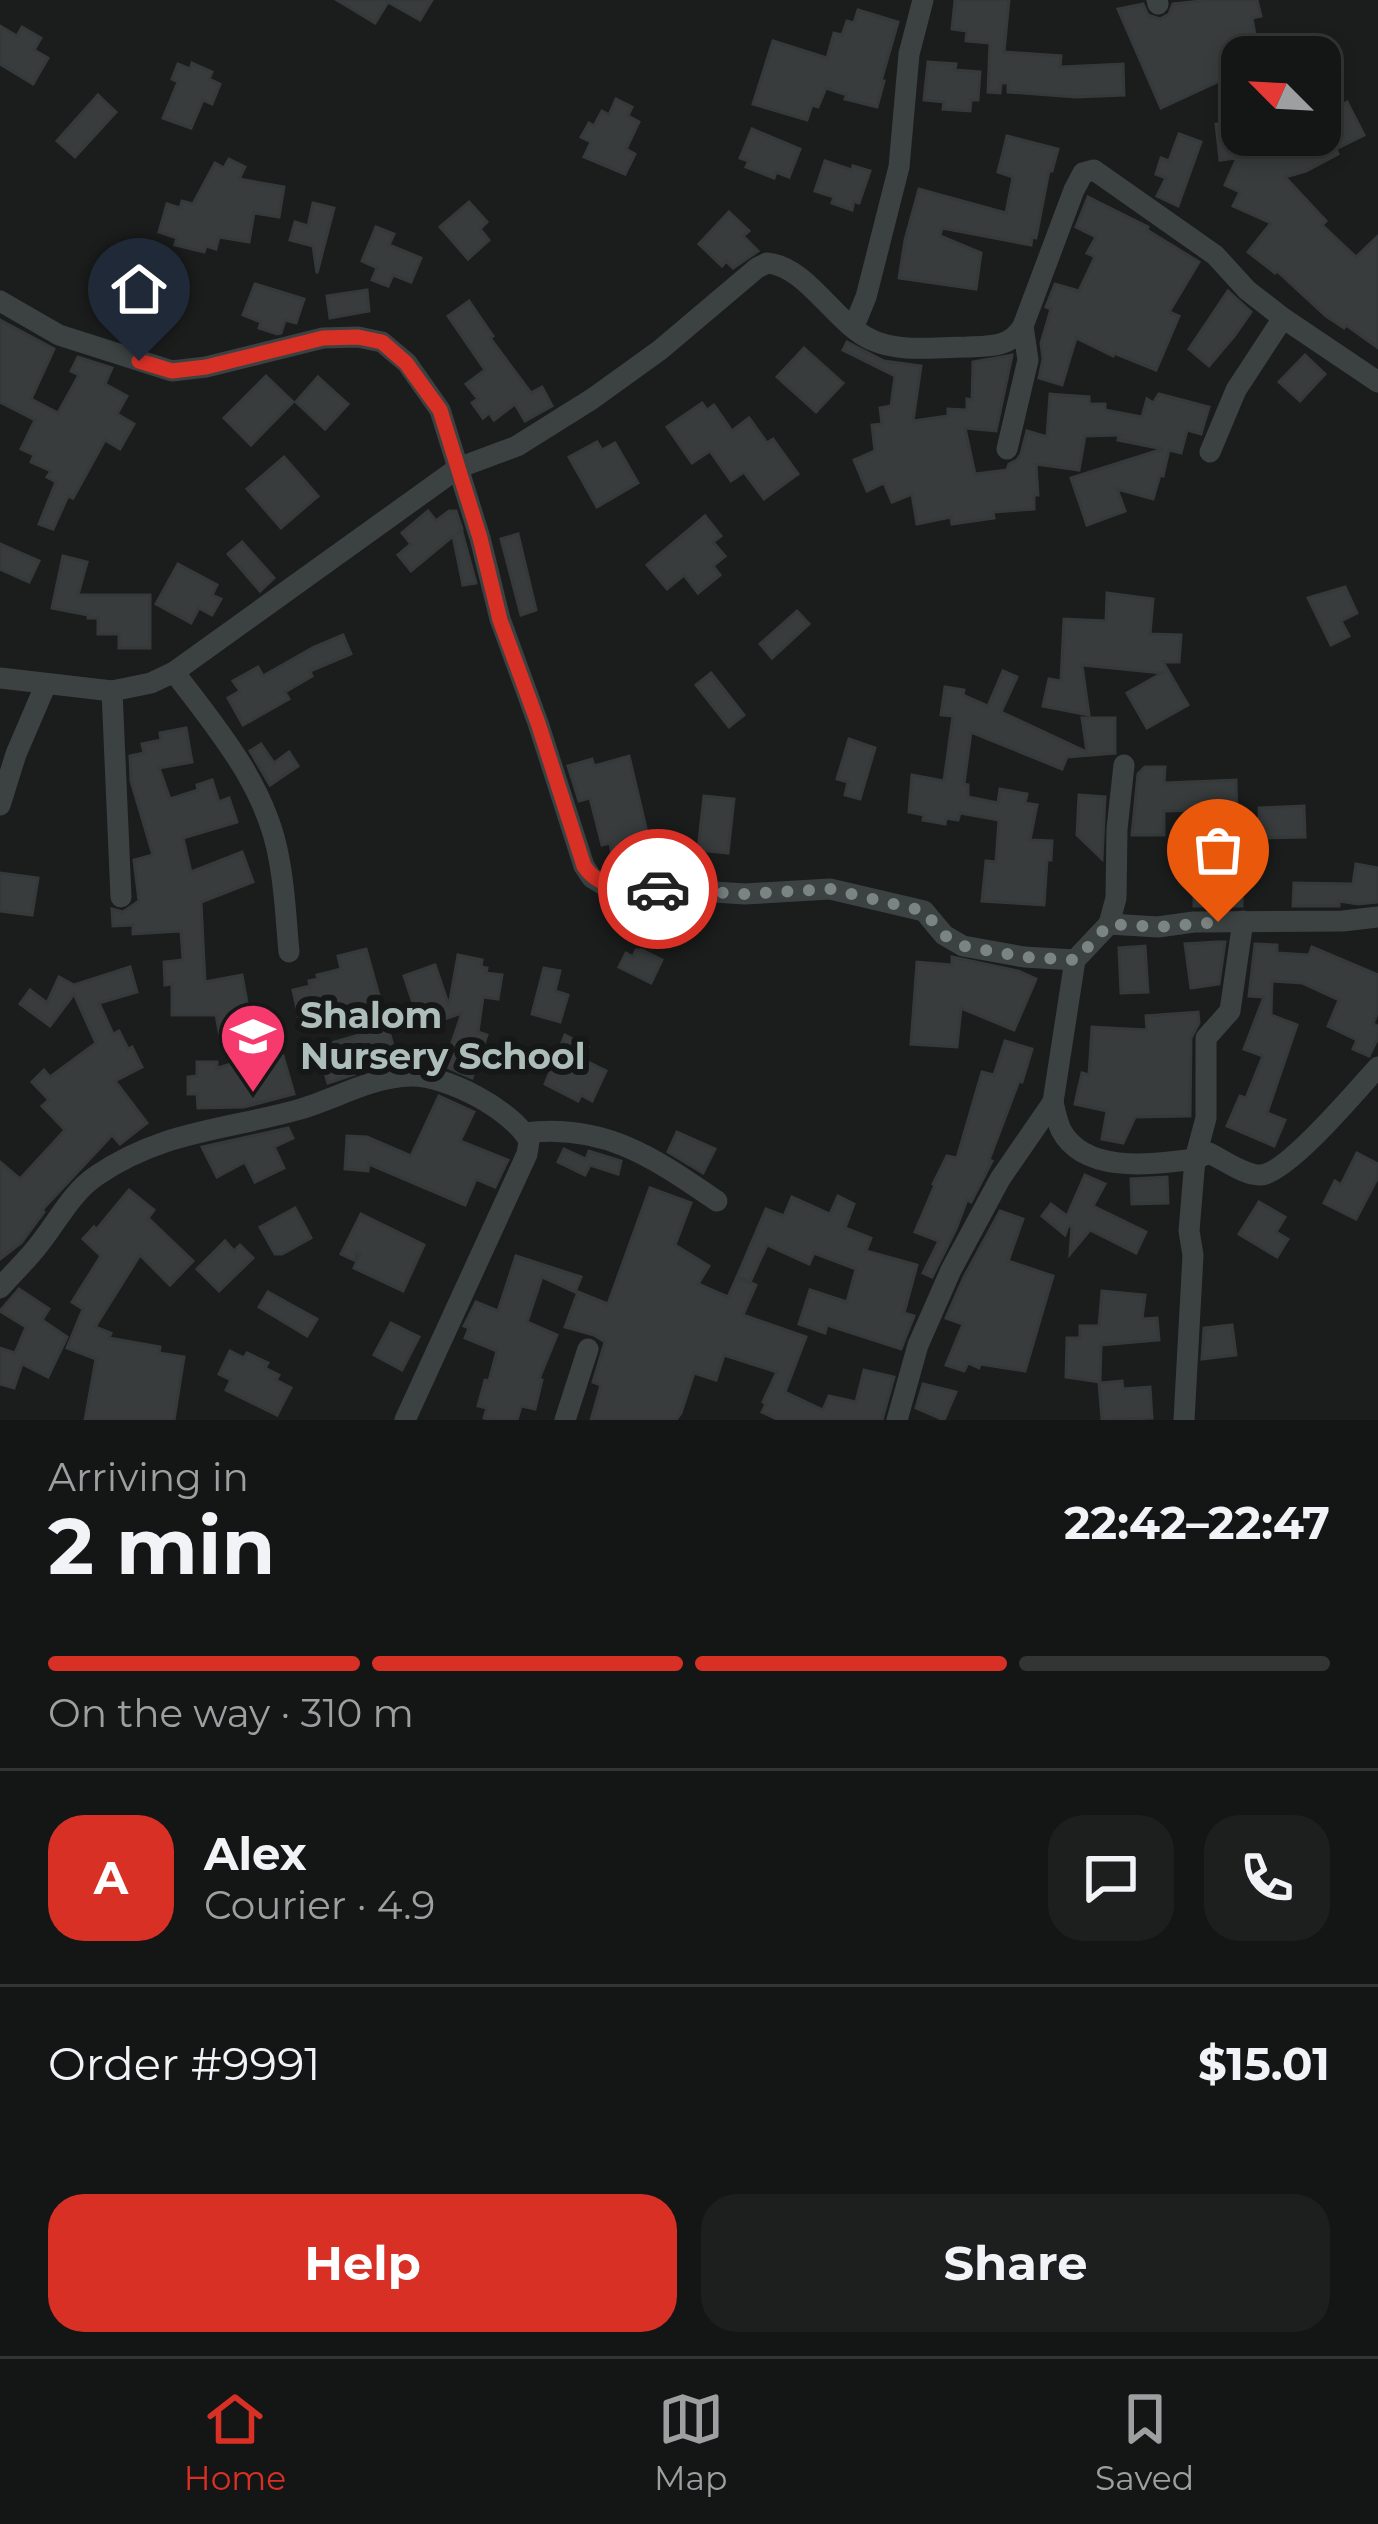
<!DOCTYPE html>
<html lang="en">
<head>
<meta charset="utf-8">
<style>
	:root { --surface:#141616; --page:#1d1f1f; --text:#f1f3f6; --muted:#9d9fa1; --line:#333535; --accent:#d93025 }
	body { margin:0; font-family:Montserrat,sans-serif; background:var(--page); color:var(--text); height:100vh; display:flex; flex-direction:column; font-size:45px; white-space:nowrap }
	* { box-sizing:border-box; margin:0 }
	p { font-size:39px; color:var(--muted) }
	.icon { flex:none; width:66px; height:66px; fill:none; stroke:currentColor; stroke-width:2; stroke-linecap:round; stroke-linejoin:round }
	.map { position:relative; height:1420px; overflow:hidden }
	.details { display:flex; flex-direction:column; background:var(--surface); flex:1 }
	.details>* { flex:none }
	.needle { width:78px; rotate:294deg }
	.controls { position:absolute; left:1221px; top:36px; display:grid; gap:24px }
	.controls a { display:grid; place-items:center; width:120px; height:120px; border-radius:24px; background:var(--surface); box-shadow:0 6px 18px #0003,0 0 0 3px var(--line); font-size:60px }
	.pin { position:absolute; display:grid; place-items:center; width:102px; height:102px; color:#fff; margin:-123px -51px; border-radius:50% 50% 50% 0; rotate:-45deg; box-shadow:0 0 12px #0007 }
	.pin .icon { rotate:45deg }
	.courier { position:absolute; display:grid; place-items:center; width:120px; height:120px; margin:-60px; border:9px solid #d93025; border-radius:50%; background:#fff; color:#222; box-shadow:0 3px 15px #0007 }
	.summary em { font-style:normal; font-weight:700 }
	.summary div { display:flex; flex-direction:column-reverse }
	.summary { display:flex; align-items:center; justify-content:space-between; height:204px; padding:0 48px }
	h1 { font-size:78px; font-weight:700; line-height:90px }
	.bar { display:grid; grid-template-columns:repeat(4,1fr); gap:18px 12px; align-content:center; height:144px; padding:0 48px }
	.bar i { height:15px; border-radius:9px; background:var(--line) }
	.bar .active { background:var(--accent) }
	.bar p { grid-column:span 4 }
	.line { display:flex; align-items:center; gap:30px; padding:0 48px; border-top:3px solid var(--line) }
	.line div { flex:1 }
	.round { display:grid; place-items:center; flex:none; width:126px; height:126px; border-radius:36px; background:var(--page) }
	.button { display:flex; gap:24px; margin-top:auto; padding:24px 48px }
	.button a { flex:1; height:138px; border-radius:36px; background:var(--accent); color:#fff; font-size:48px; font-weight:700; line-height:138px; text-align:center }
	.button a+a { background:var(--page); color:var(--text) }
	.tab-bar { display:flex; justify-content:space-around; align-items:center; height:168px; border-top:3px solid var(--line); background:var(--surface); font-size:33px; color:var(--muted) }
	.tab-bar a { display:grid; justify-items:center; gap:6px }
	.tab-bar .active { color:var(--accent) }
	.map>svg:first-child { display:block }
	.building { fill:#383c3c; stroke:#353939; stroke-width:3 }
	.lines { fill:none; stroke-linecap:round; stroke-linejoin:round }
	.street { stroke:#3c4242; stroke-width:21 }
	.done { stroke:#7a8582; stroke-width:12; stroke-dasharray:0 21.6 }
	.route { stroke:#d93025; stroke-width:15 }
	.labels { text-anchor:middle; stroke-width:12; stroke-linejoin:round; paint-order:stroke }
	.poi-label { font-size:36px; font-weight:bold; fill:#adbdb9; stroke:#161818; text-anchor:start }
</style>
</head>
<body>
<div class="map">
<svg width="1378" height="1420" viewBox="0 0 1378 1420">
	<rect width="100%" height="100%" fill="#1b1d1d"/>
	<g class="building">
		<polygon points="337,0 432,0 420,20 388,2 375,23"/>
		<polygon points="955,0 1009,0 1004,52 1061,56 1060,67 1123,64 1124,95 1076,97 1008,92 1008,83 1001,83 1000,93 988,92 990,43 966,41 967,31 952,29"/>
		<polygon points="1211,0 1257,0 1261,16 1252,18 1259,57 1242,57 1242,117 1238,117 1226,78 1161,108 1118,9 1143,4 1148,15 1160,19 1169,14 1173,4"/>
		<polygon points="858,10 898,22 881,81 884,81 877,107 845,99 847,95 826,88 818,107 812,105 807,120 753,104 773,41 827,58 834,33 842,35 847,21 854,23"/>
		<polygon points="0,26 17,36 22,27 41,38 34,50 48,58 33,84 0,64"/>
		<polygon points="928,62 956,64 955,70 980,72 978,100 971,100 970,111 943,109 944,102 924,100"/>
		<polygon points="192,63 212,72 209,79 220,84 212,104 203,100 191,128 163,118 178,82 172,79 178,64 190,69"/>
		<polygon points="98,95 116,112 75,157 57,141"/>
		<polygon points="616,99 632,107 628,116 639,122 626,149 635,154 625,174 584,157 591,142 581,137 589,123 594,126 602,111 609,115"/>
		<polygon points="1347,102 1364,135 1336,149 1338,154 1306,171 1285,177 1326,221 1322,225 1356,257 1378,236 1378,348 1346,325 1344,328 1326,316 1277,271 1275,273 1248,252 1271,223 1233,206 1240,192 1225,185 1237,158 1220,160 1216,124 1242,121 1242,135 1320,135 1320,118"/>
		<polygon points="752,129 800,149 789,177 776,172 774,178 746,167 749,161 740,158"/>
		<polygon points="1179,134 1201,142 1178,206 1157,196 1166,178 1156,174 1161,158 1169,161"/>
		<polygon points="1007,136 1058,149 1052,171 1049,171 1036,238 1032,237 1031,245 942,228 940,236 981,253 976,289 899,278 905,240 919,189 1006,213 1013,177 998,172"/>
		<polygon points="229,159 245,167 239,179 284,187 279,217 254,213 249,242 219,237 216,249 206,246 204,252 175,245 177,238 159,232 167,204 180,208 182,201 193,204 215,163 224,168"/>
		<polygon points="825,161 852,170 853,166 870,171 859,203 854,201 852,210 832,203 834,197 815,191"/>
		<polygon points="1088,197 1148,227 1147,230 1199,262 1169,312 1179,316 1156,370 1114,353 1113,356 1076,338 1062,385 1039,378 1043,359 1041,343 1051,309 1046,307 1055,284 1079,291 1095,257 1087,253 1096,237 1076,227"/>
		<polygon points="469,202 487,222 480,229 489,240 468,259 440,227"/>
		<polygon points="313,203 334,208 317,273 313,246 290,240 295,222 308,226"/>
		<polygon points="729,212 749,231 743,236 758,251 733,268 726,261 722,266 699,244"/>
		<polygon points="376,227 394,234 389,245 421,258 411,282 393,275 388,286 372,280 377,268 362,261"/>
		<polygon points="255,284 304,299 296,323 285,320 281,333 277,334 259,328 261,322 243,315"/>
		<polygon points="367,290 369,311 330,318 327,296"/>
		<polygon points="1228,291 1251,312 1235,335 1209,366 1189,349"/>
		<polygon points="469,301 493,336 490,338 531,393 542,387 552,406 525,421 515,404 494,420 489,413 483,418 472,403 478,399 466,384 485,370 448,316"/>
		<polygon points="0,320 54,349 31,399 58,413 79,375 71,371 78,357 112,368 105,384 127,396 117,414 134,424 120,449 105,440 73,498 68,496 53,529 39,524 56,482 47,477 51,471 31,462 34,455 21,449 35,420 0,402"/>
		<polygon points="847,342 884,361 921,366 913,421 948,416 948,409 967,410 967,399 972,400 973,362 1012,355 996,431 965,428 975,474 1007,470 1009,464 1017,460 1021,454 1027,431 1047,437 1050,394 1089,397 1089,404 1105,404 1105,410 1142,417 1147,399 1153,403 1159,394 1209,407 1201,434 1187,430 1181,453 1169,450 1163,476 1160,475 1153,499 1117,489 1125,511 1087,525 1071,478 1163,449 1118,440 1119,435 1085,436 1079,470 1036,464 1038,495 1034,495 1034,509 993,512 994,518 952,524 951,517 917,524 912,494 892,502 884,483 867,491 854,460 875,451 872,425 882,424 880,408 891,406 895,376 843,350"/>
		<polygon points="804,348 843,383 816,412 777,377"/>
		<polygon points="1305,355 1325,374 1300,401 1279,382"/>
		<polygon points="266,376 293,402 251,445 224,418"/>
		<polygon points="318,377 348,404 325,429 296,402"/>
		<polygon points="702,403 707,410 714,405 732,431 749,418 767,443 773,439 798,474 764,499 744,472 731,481 710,451 692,463 667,427"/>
		<polygon points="597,442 602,450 615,443 638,483 597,507 569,457"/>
		<polygon points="284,457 318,496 281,528 247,489"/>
		<polygon points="428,511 436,521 449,511 456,511 462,529 457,533 462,532 476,583 463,585 453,536 411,571 398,555 411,544 402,533"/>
		<polygon points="705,516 721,536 713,542 725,556 713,566 720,575 698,593 684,575 667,589 647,565"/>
		<polygon points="518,534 536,610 521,615 501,539"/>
		<polygon points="242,542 274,578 260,591 228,554"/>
		<polygon points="0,544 39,561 29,582 0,569"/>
		<polygon points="63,556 87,562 78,595 150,595 150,648 119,648 119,634 98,634 98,618 88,618 88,615 52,608"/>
		<polygon points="178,564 217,585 212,595 221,599 212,615 199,608 191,623 156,604"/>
		<polygon points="1345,587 1357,613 1341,621 1349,636 1331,645 1308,598"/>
		<polygon points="1107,593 1153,599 1150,634 1181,635 1179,662 1163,662 1188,705 1147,728 1127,693 1162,673 1082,665 1089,715 1043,706 1049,679 1061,681 1064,619 1106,621"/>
		<polygon points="797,611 809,624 772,658 760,644"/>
		<polygon points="343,635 351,654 310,671 312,676 285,692 289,699 243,725 228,698 240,691 233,681 258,667 263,676 314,647"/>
		<polygon points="1003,671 1017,677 1001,712 1087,752 1082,718 1115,718 1115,753 1067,757 1062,769 971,732 964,784 968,785 968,797 998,803 1000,789 1027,794 1025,803 1037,805 1030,840 1052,841 1051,860 1047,860 1044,905 982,901 986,861 996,862 999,820 960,813 958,820 946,818 945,824 923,820 924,815 909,812 912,775 944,781 953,716 941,715 945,687 964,690 963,695 988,706"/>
		<polygon points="711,673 744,715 729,727 696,685"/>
		<polygon points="186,728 192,762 159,768 170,799 198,790 197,785 212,780 219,802 229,798 237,822 183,838 191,872 242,852 253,882 201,902 205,982 242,975 252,1030 220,1036 216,1015 172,1015 172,984 165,985 164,962 183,960 181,931 133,934 133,925 113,926 112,909 123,912 139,901 134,860 153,855 131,781 130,756 144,753 142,744 161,740 160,733"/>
		<polygon points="849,739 875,748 860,799 845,795 848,782 837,779"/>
		<polygon points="261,744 274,763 289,752 298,766 270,785 250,751"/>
		<polygon points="629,756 651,849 629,854 627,850 612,854 610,843 602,845 590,798 579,801 568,766 592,759 594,766"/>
		<polygon points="1145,767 1165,767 1164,783 1236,780 1237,820 1197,822 1196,810 1164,811 1164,835 1132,835 1138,774"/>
		<polygon points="1079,795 1105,797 1102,859 1077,835"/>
		<polygon points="704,796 734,799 728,853 698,850"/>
		<polygon points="1304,806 1305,837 1260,838 1259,808"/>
		<polygon points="1194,864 1215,864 1214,870 1243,870 1242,906 1194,906"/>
		<polygon points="1356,864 1378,868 1378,902 1358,904 1339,901 1339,906 1293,906 1294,883 1353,884"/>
		<polygon points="0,873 38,878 32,915 0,911"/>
		<polygon points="661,904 696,906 694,934 659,932"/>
		<polygon points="1216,942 1225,942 1219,984 1191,988 1185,944"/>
		<polygon points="1255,944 1277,945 1277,953 1309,955 1312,947 1378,975 1378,1011 1373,1024 1378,1026 1378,1038 1369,1056 1353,1049 1357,1040 1328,1026 1339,1000 1302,983 1272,981 1271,1015 1297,1025 1267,1113 1285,1120 1274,1146 1227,1126 1240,1096 1246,1098 1263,1056 1244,1049 1264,997 1249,996"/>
		<polygon points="1145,946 1148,992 1121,993 1119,948"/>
		<polygon points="366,949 397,1060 328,1083 317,1047 359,1035 350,1006 299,1018 293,990 310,986 309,981 318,979 317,975 341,969 338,956"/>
		<polygon points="636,950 642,950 662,960 651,983 619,967 626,953 633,957"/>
		<polygon points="458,955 482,960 481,967 487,968 486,973 502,975 498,999 483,997 478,1032 487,1035 472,1078 444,1066 462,1013 421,1027 404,976 435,965 449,1006"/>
		<polygon points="952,957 1018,971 1036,979 1014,1030 961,1008 957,1047 911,1044 917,962 952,965"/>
		<polygon points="130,967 137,992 99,1003 113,1034 119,1031 128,1049 132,1047 142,1067 115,1081 147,1123 120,1144 112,1135 42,1210 44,1212 21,1243 0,1259 0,1162 20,1179 65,1130 42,1106 49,1100 32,1082 44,1070 50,1077 96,1043 74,994 50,1026 20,1004 30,990 47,1003 59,977 74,985"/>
		<polygon points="544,968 560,971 555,991 568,995 560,1022 532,1014"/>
		<polygon points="1198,1012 1199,1023 1191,1038 1190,1116 1135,1117 1123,1143 1102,1139 1107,1111 1075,1104 1082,1073 1089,1075 1092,1027 1147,1030 1146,1016"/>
		<polygon points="565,1035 588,1047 582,1059 606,1071 592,1101 581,1095 578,1101 545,1084"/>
		<polygon points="1005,1041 1032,1049 1022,1082 1019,1081 989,1160 992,1161 971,1202 967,1200 956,1229 932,1277 923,1273 939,1241 915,1232 935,1185 933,1184 947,1156 957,1158 982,1072 994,1075"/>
		<polygon points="272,1053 274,1059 283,1056 294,1094 244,1107 198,1108 197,1094 188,1094 188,1077 197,1076 197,1062 217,1062 217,1068"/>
		<polygon points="439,1096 474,1112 460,1141 508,1160 495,1187 476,1179 465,1205 369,1164 368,1171 345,1169 347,1136 367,1137 411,1156"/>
		<polygon points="288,1128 293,1138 274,1147 284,1168 255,1182 245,1162 217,1177 202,1147"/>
		<polygon points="677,1132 715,1149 703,1173 668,1152"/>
		<polygon points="564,1149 586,1159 589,1151 621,1161 618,1174 590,1165 585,1175 558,1162"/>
		<polygon points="1357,1153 1378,1164 1378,1177 1356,1219 1324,1203 1335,1181 1341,1185"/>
		<polygon points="1085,1175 1105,1184 1093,1206 1146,1232 1136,1253 1090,1230 1070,1254 1072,1226 1068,1226 1065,1235 1042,1216 1051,1204 1067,1216"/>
		<polygon points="1167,1177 1168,1203 1132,1204 1131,1179"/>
		<polygon points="650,1188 691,1203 675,1245 709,1266 698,1284 728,1297 737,1277 756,1285 743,1315 806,1337 785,1392 823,1410 829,1396 856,1402 864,1370 894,1377 882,1420 779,1420 762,1412 766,1404 763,1402 777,1372 724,1355 716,1380 694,1373 681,1413 676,1420 591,1420 601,1385 593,1382 605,1342 594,1335 565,1327 578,1292 608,1304"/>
		<polygon points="129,1190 154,1210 148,1218 193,1261 170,1285 140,1255 95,1327 111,1333 109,1338 160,1347 159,1353 184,1357 174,1420 85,1420 96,1359 67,1348 83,1309 72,1302 101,1256 83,1239 94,1227 96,1230"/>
		<polygon points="838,1196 854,1204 845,1228 871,1238 866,1251 917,1265 904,1313 914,1316 901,1349 827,1325 825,1333 799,1324 810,1290 847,1302 856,1269 814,1253 809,1264 767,1245 750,1282 737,1277 766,1209 784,1216 792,1197 830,1214"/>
		<polygon points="1259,1202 1285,1217 1276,1232 1288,1239 1277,1257 1239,1234"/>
		<polygon points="295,1208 311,1238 282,1254 275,1254 260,1227"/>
		<polygon points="1000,1211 1023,1219 1008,1261 1053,1276 1025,1371 980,1364 979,1368 968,1363 964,1371 946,1365 963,1324 946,1318 964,1277"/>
		<polygon points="361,1214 424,1245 403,1291 354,1268 360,1254 357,1253 354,1260 341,1254"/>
		<polygon points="225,1241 234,1251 240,1245 253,1258 219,1291 197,1269"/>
		<polygon points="516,1256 581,1277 575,1292 542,1277 527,1322 557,1335 539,1379 542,1380 535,1409 521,1406 517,1420 494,1420 484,1418 487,1408 478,1406 485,1380 489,1381 497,1351 465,1338 469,1328 464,1326 476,1302 498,1311"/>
		<polygon points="19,1289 49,1309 42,1320 67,1337 48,1377 22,1364 14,1388 0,1384 0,1348 15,1353 26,1327 0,1311"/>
		<polygon points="1102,1291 1145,1295 1142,1319 1157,1318 1159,1340 1101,1345 1100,1382 1066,1377 1067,1338 1080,1338 1080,1326 1099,1326"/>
		<polygon points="268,1292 317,1319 307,1336 259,1307"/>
		<polygon points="391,1323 419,1337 402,1370 374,1355"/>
		<polygon points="1232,1325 1236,1355 1202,1359 1204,1328"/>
		<polygon points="230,1351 244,1358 247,1353 268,1363 265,1368 279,1375 276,1380 291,1388 277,1415 226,1390 231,1380 219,1374"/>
		<polygon points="1122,1381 1123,1389 1150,1387 1152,1418 1102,1420 1099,1383"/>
		<polygon points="923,1384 956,1392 944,1420 916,1408"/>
	</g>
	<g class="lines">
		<g class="street">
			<polyline points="1157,0 1158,4"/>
			<polyline points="0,301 59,335 172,371 206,367 323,338 358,337 382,342 407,363 440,410 480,538 500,619 538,723 584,866 592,878 604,885 745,894 830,889 924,911 944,935 963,946 1024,957 1075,960 1109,924 1158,927 1194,922 1343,921 1378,917"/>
			<polyline points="854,326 866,297 899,167 909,54 923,0"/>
			<polyline points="1007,449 1028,360 1023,326"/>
			<polyline points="1210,452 1236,390 1283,318"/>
			<path d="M174,672C217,728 267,787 279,859C285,889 286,921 289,952"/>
			<path d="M0,678L112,691L151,683L174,672L458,468L517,446L592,399L660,350L757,268L767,263C807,266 835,324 872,340C900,353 935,347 966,347C989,346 1010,348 1023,326L1074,190L1083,173L1094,170L1215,255L1247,290L1283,318L1378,382"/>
			<polyline points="112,691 121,897"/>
			<polyline points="0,805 16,754 46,684"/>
			<polyline points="1109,924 1116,898 1117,829 1124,765"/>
			<path d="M1053,1102C1055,1111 1057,1121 1061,1130C1085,1175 1154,1164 1195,1159L1189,1231L1193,1255L1184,1420"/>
			<path d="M524,1133C605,1123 654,1158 717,1201"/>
			<polyline points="1195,1159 1206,1118 1206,1038 1230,1011 1243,921"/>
			<path d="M1195,1159L1209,1153C1224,1160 1245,1176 1261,1175C1288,1173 1358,1089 1378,1067"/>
			<path d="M0,1288C12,1274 26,1261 37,1247C57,1223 70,1194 96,1176C161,1131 225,1130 297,1110C336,1099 370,1077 411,1076C446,1075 513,1110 529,1141L527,1154L405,1420"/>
			<polyline points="565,1420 588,1349"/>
			<polyline points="897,1420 918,1345 951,1270 1000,1179 1053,1102 1075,960"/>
		</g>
	</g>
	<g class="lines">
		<polyline class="done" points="658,889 745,894 830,889 924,911 944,935 963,946 1024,957 1076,960 1109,924 1158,927 1218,922"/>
		<path class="route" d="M139,361L172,371L206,367L323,338L358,337L382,342L406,363L440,410L480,538L500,620L538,723L584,866C600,891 631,888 658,889"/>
	</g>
	<defs>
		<symbol id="school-pin" viewBox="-11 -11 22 30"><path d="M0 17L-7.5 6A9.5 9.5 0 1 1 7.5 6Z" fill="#f63a6e" stroke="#161818"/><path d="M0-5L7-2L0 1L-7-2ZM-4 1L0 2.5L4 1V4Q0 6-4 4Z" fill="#fff"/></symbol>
	</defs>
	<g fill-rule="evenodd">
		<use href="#school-pin" x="215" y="998" width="76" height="104"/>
	</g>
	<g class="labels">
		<g class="poi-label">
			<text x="300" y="1028">Shalom<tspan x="300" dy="41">Nursery School</tspan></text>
		</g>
	</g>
</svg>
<div class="controls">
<a><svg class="needle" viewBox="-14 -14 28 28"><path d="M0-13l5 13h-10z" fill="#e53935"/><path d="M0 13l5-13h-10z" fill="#9d9fa1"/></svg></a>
</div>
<div class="pin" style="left:1218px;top:922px;background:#ea580c"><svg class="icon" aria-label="bag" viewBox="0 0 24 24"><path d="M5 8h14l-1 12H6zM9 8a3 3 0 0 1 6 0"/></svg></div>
<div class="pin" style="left:139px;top:361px;background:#1f2937"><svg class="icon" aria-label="home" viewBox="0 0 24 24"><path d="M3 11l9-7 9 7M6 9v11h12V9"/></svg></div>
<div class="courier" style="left:658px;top:889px"><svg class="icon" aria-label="car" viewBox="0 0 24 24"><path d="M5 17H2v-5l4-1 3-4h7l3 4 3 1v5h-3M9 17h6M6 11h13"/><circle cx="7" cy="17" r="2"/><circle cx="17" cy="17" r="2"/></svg></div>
</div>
<section class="details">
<div class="summary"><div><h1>2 min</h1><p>Arriving in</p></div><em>22:42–22:47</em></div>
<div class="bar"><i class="active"></i><i class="active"></i><i class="active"></i><i></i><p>On the way · 310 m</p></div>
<div class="line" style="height:216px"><b class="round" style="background:var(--accent);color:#fff">A</b><div><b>Alex</b><p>Courier · 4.9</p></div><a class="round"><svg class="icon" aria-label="chat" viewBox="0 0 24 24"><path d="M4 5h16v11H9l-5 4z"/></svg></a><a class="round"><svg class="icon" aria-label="phone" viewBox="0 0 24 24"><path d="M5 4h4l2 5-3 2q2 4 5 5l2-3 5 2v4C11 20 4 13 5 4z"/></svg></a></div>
<div class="line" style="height:156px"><div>Order #9991</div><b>$15.01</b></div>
<div class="button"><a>Help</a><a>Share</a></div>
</section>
<nav class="tab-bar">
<a class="active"><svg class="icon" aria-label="home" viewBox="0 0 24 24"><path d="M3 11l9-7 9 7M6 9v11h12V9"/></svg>Home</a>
<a><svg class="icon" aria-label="map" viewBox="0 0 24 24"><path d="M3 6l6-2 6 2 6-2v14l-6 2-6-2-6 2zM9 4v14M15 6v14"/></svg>Map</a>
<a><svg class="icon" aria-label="saved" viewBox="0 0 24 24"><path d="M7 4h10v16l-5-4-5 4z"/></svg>Saved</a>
</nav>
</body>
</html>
